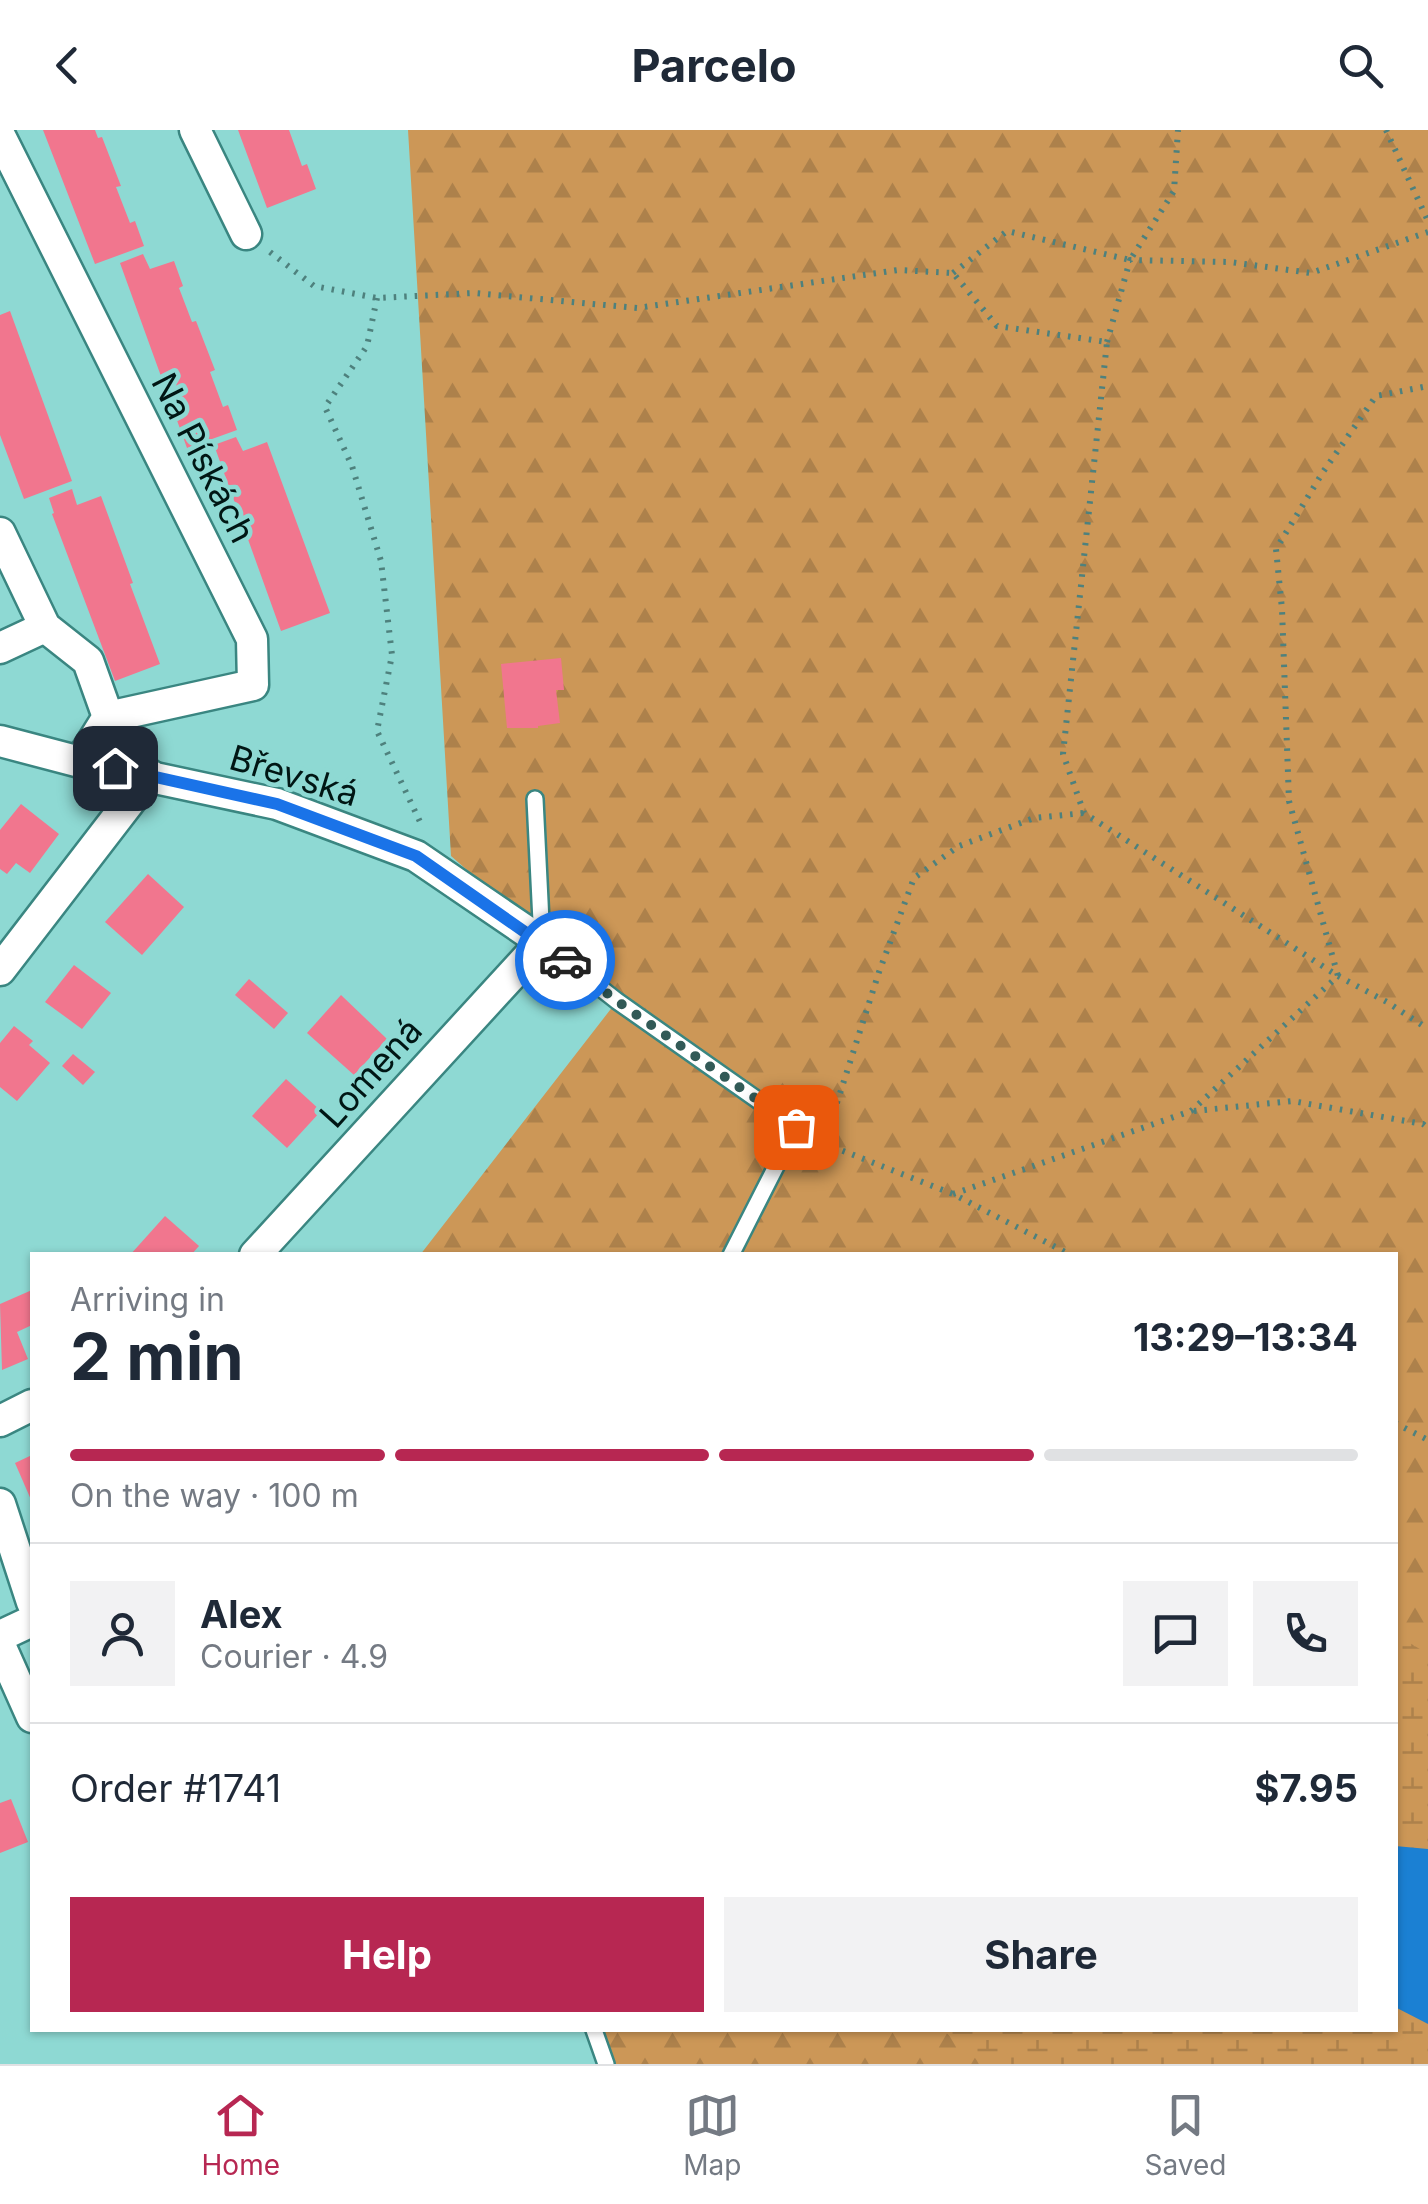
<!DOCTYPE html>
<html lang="en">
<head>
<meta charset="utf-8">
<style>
	:root { --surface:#fff; --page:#f2f2f3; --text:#1f2937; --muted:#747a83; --line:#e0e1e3; --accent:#b72752 }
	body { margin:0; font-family:Inter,sans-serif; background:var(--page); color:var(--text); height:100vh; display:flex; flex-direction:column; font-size:38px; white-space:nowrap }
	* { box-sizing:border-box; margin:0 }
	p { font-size:32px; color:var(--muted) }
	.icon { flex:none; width:55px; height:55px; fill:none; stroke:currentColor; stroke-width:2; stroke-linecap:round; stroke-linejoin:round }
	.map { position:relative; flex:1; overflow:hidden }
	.side { position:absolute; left:30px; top:1122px; width:1368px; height:780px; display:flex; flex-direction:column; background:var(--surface); border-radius:0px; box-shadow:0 2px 8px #0004 }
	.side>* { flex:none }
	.pin { position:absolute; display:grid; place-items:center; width:85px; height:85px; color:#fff; margin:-42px; border-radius:20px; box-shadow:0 5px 15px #0006 }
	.courier { position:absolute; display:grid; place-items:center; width:100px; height:100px; margin:-50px; border:8px solid #1a73e8; border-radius:50%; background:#fff; color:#222; box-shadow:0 2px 12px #0007 }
	.headline em { font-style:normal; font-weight:700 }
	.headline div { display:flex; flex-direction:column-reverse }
	.headline { display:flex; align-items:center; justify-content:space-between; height:170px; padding:0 40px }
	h1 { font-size:65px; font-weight:700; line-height:75px }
	.bar { display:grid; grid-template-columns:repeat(4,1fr); gap:15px 10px; align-content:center; height:120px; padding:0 40px }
	.bar i { height:12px; border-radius:8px; background:var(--line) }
	.bar .selected { background:var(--accent) }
	.bar p { grid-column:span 4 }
	.line { display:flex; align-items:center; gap:25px; padding:0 40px; border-top:2px solid var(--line) }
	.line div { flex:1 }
	.round { display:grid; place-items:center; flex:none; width:105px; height:105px; border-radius:0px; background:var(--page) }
	.button { display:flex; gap:20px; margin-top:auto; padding:20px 40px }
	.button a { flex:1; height:115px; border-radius:0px; background:var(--accent); color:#fff; font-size:40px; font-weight:700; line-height:115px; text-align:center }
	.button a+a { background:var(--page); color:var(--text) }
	header { display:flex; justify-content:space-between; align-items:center; height:130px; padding:0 40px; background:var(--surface); font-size:45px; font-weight:700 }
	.tab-bar { display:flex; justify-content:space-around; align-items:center; height:140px; border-top:2px solid var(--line); background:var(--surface); font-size:28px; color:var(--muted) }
	.tab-bar a { display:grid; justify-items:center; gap:5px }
	.tab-bar .selected { color:var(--accent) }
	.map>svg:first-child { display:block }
	.forest { fill:url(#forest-firs) }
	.wetland { fill:url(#wetland-marsh) }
	.water { fill:#1b80d3 }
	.building { fill:#f1768e }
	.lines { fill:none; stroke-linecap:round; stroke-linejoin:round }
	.service-casing { stroke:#3a8681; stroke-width:20 }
	.minor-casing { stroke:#3a8681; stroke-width:35 }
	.path { stroke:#4e817d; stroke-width:6; stroke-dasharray:2.5 8; stroke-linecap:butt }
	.service { stroke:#fff; stroke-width:15 }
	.minor { stroke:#fff; stroke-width:30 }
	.done { stroke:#325a57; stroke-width:10; stroke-dasharray:0 18 }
	.route { stroke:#1a73e8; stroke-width:12 }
	.labels { text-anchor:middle; stroke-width:9; stroke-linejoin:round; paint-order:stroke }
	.street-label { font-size:35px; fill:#001614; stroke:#8ed9d3 }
</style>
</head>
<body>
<header><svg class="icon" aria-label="back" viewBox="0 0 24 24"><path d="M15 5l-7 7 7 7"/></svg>Parcelo<svg class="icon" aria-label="search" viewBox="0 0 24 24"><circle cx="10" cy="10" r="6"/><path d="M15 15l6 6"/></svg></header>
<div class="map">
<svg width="1428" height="1934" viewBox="0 0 1428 1934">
	<defs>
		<pattern id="forest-firs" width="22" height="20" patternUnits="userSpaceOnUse" patternTransform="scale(2.5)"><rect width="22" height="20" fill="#cc9757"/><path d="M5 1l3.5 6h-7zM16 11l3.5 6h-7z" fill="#ad814b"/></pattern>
		<pattern id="wetland-marsh" width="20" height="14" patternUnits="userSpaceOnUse" patternTransform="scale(2.5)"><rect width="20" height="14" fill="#cc9757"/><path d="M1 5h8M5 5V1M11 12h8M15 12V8" fill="none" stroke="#ad814b"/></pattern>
	</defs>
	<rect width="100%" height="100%" fill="#8ed9d3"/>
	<g class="forest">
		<polygon points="408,0 1428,0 1428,1719 1395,1716 1395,1125 420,1125 617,871 451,726"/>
		<polygon points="600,1900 1395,1900 1428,1934 612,1934"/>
	</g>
	<polygon class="wetland" points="1395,1504 1428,1524 1428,1934 982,1934 943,1900 1395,1900"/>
	<polygon class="water" points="1395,1716 1428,1719 1428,1894 1395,1877"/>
	<g class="building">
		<polygon points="43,0 95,0 98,8 102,7 121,56 116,57 130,93 135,91 144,116 95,134"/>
		<polygon points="238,0 289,0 302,36 307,34 316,59 267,78"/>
		<polygon points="143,124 150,139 174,131 183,156 179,158 192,192 196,191 215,240 210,242 223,277 228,275 237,300 187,318 120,133"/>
		<polygon points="10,181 72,351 24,369 0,305 0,185"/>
		<polygon points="236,307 243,321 267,312 330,483 281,501 214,315"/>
		<polygon points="72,359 77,375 101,366 133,453 130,454 160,534 115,551 52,384 54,383 49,368"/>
		<polygon points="561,528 564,560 556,560 560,593 538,596 538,598 507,598 501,534"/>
		<polygon points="21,674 59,704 30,743 16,733 7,744 0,739 0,700"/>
		<polygon points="148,744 184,777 142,825 105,792"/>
		<polygon points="74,835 111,863 82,899 45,872"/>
		<polygon points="249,849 288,883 274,899 235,865"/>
		<polygon points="341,865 387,909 354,945 307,903"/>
		<polygon points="14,896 33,911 29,915 50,933 17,971 0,957 0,913"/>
		<polygon points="73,924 95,942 83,955 62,936"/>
		<polygon points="286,949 321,981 287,1018 252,986"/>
		<polygon points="165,1086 199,1116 191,1125 130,1125"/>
		<polygon points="32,1160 32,1195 17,1202 28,1229 2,1240 0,1174"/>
		<polygon points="32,1325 32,1372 15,1333"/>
		<polygon points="11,1669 28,1712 0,1723 0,1673"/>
	</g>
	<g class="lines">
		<defs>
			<g id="service">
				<polyline points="535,669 542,812 617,871 796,997 731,1125"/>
				<polyline points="594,1900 606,1934"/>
			</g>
			<g id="minor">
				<polyline points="195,0 246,104"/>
				<polyline points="0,6 252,509 253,555 108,587"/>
				<polyline points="0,403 45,497 88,531 108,587 80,632"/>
				<polyline points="0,518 45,497"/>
				<polyline points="0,611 80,632 277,674 416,726 542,812 255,1125"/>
				<polyline points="0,840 150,645"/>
				<polyline points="0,1291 32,1275"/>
				<polyline points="0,1374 32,1472"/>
				<polyline points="0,1506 32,1491"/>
				<polyline points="0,1515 32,1587"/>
			</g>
		</defs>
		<use href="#service" class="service-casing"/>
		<use href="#minor" class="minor-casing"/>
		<g class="path">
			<polyline points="1386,0 1428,91"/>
			<polyline points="270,122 314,156 377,168 474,163 637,178 898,140 953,143 997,196 1107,212 1063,624 1084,683 1338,846 1289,671 1282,479 1276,419 1323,342 1376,266 1428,256"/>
			<polyline points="953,143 1007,101 1130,130 1174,61 1178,0"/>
			<polyline points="377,168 367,216 325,277 352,336 381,431 392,525 377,601 422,696"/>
			<polyline points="1107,212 1130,130 1230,132 1311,143 1428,102"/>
			<polyline points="1194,981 1292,971 1423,994 1428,998"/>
			<polyline points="823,1013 953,1064 1071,1125"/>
			<polyline points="824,1013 879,842 914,748 959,716 1034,688 1084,683"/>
			<polyline points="953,1064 1191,981 1338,846 1387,872 1428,899"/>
			<polyline points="1395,1293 1428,1310"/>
		</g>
		<use href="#service" class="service"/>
		<use href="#minor" class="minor"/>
	</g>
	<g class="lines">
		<polyline class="done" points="565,830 617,871 796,997"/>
		<polyline class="route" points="115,638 277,674 416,726 565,830"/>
	</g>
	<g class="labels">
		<g class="street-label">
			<text transform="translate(203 328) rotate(63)" y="12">Na Pískách</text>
			<text transform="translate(294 646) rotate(17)" y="12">Břevská</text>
			<text transform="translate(371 943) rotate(-48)" y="12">Lomená</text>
		</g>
	</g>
</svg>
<div class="pin" style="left:796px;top:997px;background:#ea580c"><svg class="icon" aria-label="bag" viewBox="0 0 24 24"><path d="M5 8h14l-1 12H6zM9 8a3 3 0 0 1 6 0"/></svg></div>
<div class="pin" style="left:115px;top:638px;background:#1f2937"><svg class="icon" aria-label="home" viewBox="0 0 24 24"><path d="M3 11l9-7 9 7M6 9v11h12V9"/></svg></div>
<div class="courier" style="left:565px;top:830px"><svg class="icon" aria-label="car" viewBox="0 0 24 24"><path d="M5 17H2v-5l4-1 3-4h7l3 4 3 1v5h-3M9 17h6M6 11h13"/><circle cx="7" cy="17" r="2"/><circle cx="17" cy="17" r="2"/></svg></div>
<section class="side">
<div class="headline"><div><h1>2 min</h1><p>Arriving in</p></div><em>13:29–13:34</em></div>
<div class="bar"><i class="selected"></i><i class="selected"></i><i class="selected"></i><i></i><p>On the way · 100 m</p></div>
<div class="line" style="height:180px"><a class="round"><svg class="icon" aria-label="person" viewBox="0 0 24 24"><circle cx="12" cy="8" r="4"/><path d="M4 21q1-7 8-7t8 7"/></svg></a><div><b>Alex</b><p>Courier · 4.9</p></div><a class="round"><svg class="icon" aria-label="chat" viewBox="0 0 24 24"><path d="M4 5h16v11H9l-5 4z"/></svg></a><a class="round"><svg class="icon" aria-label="phone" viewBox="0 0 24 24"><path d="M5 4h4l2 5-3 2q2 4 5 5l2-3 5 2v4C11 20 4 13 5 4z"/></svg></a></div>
<div class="line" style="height:130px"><div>Order #1741</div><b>$7.95</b></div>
<div class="button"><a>Help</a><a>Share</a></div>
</section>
</div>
<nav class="tab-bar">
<a class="selected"><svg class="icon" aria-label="home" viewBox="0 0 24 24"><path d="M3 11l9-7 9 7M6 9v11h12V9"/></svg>Home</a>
<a><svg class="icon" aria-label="map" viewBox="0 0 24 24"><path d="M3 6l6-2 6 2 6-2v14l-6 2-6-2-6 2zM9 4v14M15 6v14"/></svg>Map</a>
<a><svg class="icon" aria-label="saved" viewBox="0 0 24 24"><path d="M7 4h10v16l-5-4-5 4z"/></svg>Saved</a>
</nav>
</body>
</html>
